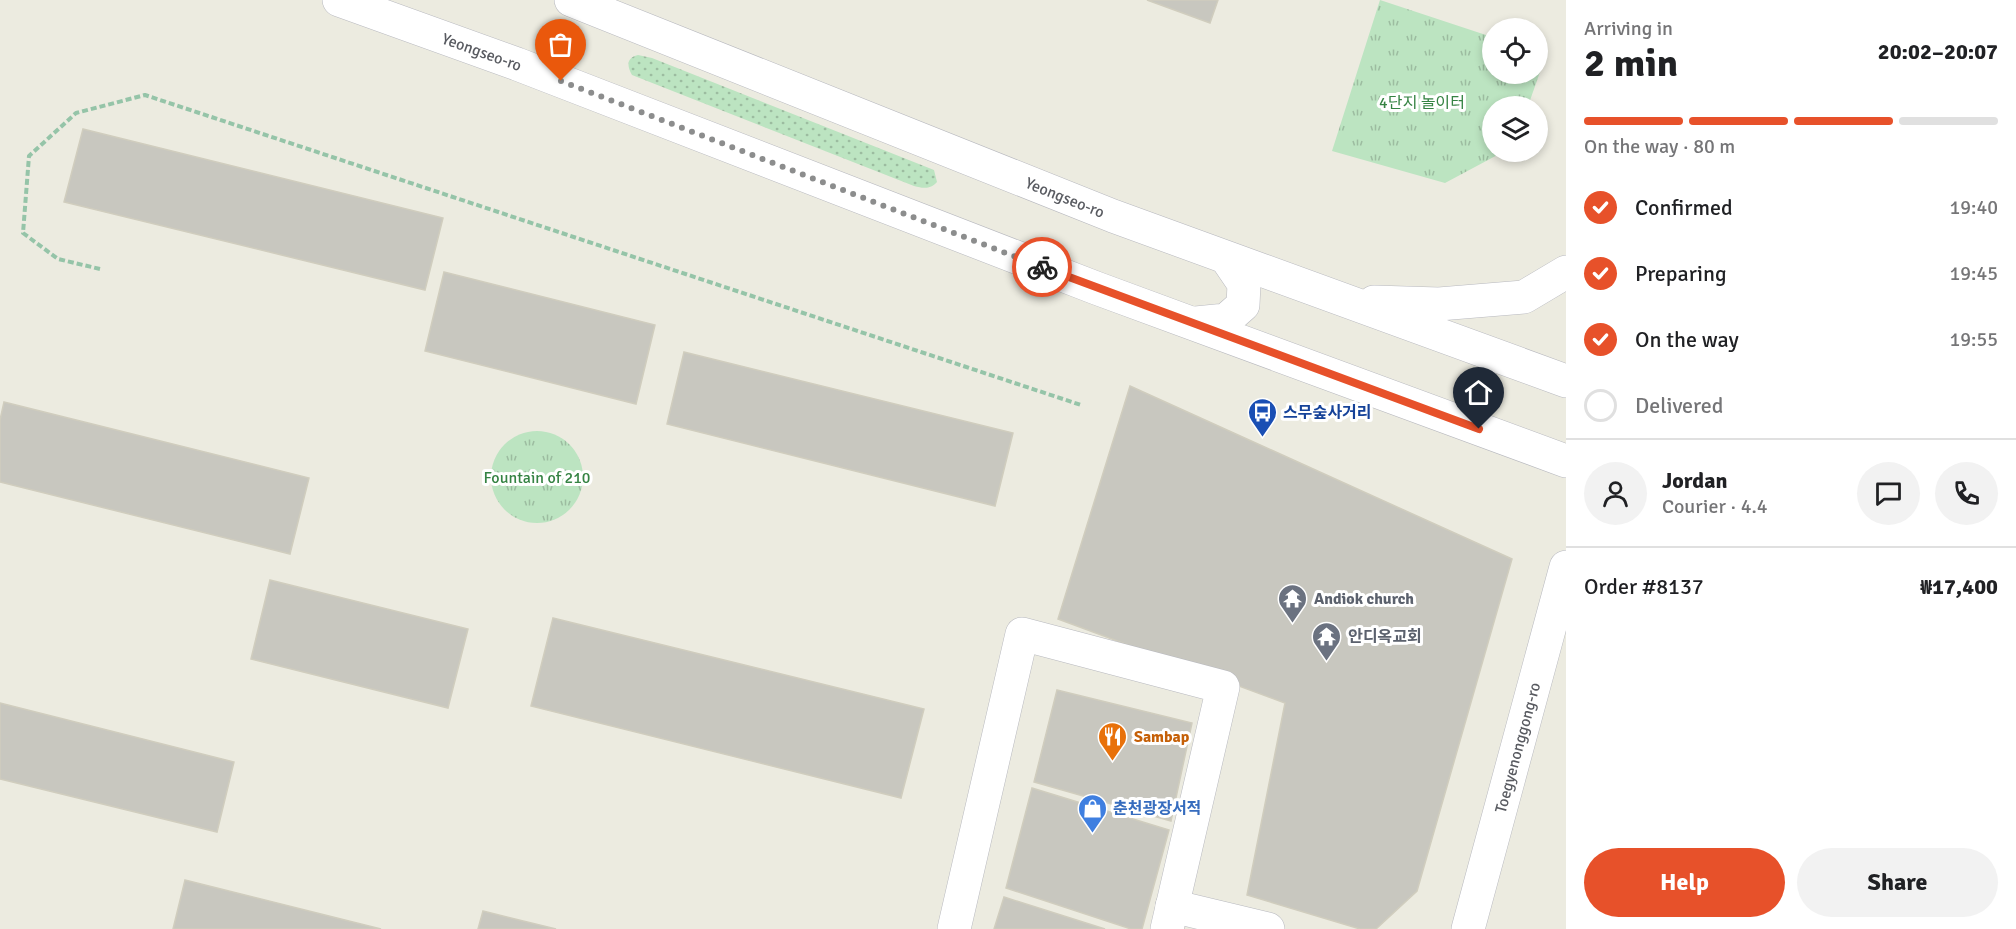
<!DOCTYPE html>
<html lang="en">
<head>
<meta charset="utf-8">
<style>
	:root { --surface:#fff; --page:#f2f2f2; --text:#202124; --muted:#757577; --line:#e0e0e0; --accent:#e7512a }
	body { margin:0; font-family:Signika,"Noto Sans KR",sans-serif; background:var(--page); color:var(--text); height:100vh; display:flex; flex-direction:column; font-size:22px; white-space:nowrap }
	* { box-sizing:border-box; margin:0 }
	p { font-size:20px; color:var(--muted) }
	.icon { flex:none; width:33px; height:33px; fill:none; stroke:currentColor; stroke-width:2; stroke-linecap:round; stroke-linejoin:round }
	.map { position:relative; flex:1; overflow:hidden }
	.side { display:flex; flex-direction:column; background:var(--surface); width:450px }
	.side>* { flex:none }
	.fabs { position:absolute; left:1482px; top:18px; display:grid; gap:12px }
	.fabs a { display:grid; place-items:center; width:66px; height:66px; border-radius:50%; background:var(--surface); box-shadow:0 3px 9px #0003; font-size:30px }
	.pin { position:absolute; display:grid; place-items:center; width:51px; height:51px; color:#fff; margin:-62px -26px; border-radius:50% 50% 50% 0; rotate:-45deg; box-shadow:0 0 6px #0007 }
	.pin .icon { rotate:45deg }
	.courier { position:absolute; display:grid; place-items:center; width:60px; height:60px; margin:-30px; border:4px solid #e7512a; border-radius:50%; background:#fff; color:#222; box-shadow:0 2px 8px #0007 }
	.summary em { font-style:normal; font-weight:700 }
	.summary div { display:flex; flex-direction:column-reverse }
	.summary { display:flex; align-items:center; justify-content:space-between; height:102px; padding:0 18px }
	h1 { font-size:39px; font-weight:700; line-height:45px }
	.bar { display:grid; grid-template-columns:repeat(4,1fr); gap:9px 6px; align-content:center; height:72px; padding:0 18px }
	.bar i { height:8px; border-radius:4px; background:var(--line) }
	.bar .active { background:var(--accent) }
	.bar p { grid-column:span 4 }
	.line { display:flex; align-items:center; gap:15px; padding:0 18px; border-top:2px solid var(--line) }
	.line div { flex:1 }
	.round { display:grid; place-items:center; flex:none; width:63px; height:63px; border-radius:32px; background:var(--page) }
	ol { padding:0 18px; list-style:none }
	li { display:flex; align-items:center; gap:18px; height:66px }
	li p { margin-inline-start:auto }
	li .icon { padding:6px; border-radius:50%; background:var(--accent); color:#fff; stroke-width:4 }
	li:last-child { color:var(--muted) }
	li i { width:33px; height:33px; border:3px solid var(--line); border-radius:50% }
	.cta { display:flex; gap:12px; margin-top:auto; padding:12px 18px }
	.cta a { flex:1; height:69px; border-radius:36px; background:var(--accent); color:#fff; font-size:24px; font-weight:700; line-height:69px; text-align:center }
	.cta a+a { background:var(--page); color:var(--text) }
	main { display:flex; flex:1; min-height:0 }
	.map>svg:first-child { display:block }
	.grass { fill:url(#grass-dots) }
	.park { fill:url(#park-tufts) }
	.building { fill:#c8c7bf; stroke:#d0cdbe; stroke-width:1.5 }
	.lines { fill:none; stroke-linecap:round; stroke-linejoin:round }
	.minor-casing { stroke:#b8b9bf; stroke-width:34 }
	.path { stroke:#95c4a8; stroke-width:4; stroke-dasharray:6 3; stroke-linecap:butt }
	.minor { stroke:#fff; stroke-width:33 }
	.done { stroke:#8c8d8d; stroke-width:6; stroke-dasharray:0 10.8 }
	.route { stroke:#e7512a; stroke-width:8 }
	.labels { text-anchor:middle; stroke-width:6; stroke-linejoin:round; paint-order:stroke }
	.street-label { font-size:16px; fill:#595b61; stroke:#fff }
	.park-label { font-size:16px; fill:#358343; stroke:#fff }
	.transit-label { font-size:16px; font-weight:bold; fill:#164399; stroke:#fff; text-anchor:start }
	.worship-label { font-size:16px; font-weight:bold; fill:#5b616d; stroke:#fff; text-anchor:start }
	.food-label { font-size:16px; font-weight:bold; fill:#c56008; stroke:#fff; text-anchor:start }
	.shop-label { font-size:16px; font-weight:bold; fill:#366cbe; stroke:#fff; text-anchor:start }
</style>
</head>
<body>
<main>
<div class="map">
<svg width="1566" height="929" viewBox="0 0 1566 929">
	<defs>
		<pattern id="grass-dots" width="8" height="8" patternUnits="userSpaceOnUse" patternTransform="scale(1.5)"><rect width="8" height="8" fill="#bce4c1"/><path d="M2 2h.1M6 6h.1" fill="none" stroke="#9cbca0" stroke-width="1.8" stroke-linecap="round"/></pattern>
		<pattern id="park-tufts" width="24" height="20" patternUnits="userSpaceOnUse" patternTransform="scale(1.5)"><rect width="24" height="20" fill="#bce4c1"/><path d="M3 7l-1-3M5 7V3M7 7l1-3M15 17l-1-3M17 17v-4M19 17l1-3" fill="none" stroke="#9cbca0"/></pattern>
	</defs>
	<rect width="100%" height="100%" fill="#ecebe0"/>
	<path class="grass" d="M638,55L652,58L934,170L937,182C930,190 923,188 914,186L632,75C627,66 626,58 638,55Z"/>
	<g class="park">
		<polygon points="1380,0 1492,37 1492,74 1538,74 1538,52 1546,55 1528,106 1492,106 1492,152 1503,152 1445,183 1332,151"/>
		<circle cx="537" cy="477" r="46"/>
	</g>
	<g class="building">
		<polygon points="1147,0 1218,0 1210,23"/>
		<polygon points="83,129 443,218 425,290 64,202"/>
		<polygon points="444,272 655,325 636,404 425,351"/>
		<polygon points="684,352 1013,433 995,506 667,424"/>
		<polygon points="1130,386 1512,559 1417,891 1376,929 1360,929 1247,895 1285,703 1058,619"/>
		<polygon points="4,402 309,478 290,554 0,482 0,420"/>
		<polygon points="270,580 468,629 448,708 251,659"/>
		<polygon points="553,618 924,709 901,798 531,706"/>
		<polygon points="1057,690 1192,723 1171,821 1034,782"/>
		<polygon points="0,703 234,762 217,832 0,779"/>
		<polygon points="1032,788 1169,830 1142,929 1131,929 1006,888"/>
		<polygon points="185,880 381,929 173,929"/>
		<polygon points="1004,897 1105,929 994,929"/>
		<polygon points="483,911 556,929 478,929"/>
	</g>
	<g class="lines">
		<defs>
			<g id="minor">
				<path id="s1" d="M339,0L517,64L1096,288L1566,461"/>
				<path id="s2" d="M571,0L1113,216L1566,381"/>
				<polyline points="1374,302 1439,304 1524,297 1566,272"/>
				<polyline points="1196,323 1226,320 1243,305 1244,284 1227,259"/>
				<polyline points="1172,906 1268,929"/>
				<polyline points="954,929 1022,634 1223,687 1167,929"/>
				<path id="s3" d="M1468,929L1566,567"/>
			</g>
		</defs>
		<use href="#minor" class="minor-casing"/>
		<polyline class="path" points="100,269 58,259 23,233 29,156 76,113 145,95 1081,405"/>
		<use href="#minor" class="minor"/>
	</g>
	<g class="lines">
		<polyline class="done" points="561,81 1042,267"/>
		<polyline class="route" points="1042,267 1479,429"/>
	</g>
	<defs>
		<symbol id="bus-pin" viewBox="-11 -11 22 30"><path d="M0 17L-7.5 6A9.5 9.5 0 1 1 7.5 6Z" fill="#1a4fb4" stroke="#fff"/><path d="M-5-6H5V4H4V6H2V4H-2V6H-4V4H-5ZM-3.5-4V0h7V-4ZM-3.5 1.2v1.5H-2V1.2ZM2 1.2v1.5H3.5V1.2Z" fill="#fff"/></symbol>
		<symbol id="temple-pin" viewBox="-11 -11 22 30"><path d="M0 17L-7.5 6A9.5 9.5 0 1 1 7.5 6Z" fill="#6b7280" stroke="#fff"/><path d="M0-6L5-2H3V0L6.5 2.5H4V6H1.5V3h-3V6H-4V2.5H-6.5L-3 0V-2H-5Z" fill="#fff"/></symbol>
		<symbol id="restaurant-pin" viewBox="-11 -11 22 30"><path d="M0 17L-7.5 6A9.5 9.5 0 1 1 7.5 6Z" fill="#e8710a" stroke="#fff"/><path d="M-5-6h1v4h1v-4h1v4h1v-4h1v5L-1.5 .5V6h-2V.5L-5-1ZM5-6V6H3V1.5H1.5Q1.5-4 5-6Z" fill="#fff"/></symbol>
		<symbol id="shop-pin" viewBox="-11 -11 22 30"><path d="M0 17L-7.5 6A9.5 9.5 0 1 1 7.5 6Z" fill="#3f7fe0" stroke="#fff"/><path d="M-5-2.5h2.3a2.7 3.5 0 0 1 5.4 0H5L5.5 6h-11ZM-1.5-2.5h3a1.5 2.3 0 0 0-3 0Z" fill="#fff"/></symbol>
	</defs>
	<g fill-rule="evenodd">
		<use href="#bus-pin" x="1246" y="396" width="33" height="45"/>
		<use href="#temple-pin" x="1276" y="582" width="33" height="45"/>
		<use href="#temple-pin" x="1310" y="620" width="33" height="45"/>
		<use href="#restaurant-pin" x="1096" y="720" width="33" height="45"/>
		<use href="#shop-pin" x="1076" y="792" width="33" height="45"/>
	</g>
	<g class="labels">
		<g class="street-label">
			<text dy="6" stroke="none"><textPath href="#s1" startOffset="152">Yeongseo-ro</textPath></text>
			<text dy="6" stroke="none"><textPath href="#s2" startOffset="532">Yeongseo-ro</textPath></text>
			<text dy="6" stroke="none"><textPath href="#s3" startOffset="188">Toegyenonggong-ro</textPath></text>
		</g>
		<g class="park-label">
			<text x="1422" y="108">4단지 놀이터</text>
			<text x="537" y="483">Fountain of 210</text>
		</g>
		<g class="transit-label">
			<text x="1283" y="418">스무숲사거리</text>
		</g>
		<g class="worship-label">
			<text x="1314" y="604">Andiok church</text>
			<text x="1348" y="642">안디옥교회</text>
		</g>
		<g class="food-label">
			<text x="1134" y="742">Sambap</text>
		</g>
		<g class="shop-label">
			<text x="1113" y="814">춘천광장서적</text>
		</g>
	</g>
</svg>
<div class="fabs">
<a><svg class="icon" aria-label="locate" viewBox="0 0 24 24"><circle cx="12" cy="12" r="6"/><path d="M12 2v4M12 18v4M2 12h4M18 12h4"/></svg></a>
<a><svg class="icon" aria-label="layers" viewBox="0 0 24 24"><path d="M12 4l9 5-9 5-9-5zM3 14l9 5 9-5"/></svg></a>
</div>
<div class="pin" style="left:561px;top:81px;background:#ea580c"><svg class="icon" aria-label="bag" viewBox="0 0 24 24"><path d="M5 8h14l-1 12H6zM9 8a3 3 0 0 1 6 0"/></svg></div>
<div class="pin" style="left:1479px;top:429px;background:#1f2937"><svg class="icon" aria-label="home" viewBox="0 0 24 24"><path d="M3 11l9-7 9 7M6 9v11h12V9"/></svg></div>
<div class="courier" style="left:1042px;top:267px"><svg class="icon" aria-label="bike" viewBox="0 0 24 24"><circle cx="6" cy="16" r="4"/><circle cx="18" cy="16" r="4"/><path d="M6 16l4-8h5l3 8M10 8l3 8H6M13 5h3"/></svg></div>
</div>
<section class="side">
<div class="summary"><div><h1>2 min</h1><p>Arriving in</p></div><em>20:02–20:07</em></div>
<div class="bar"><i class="active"></i><i class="active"></i><i class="active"></i><i></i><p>On the way · 80 m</p></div>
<ol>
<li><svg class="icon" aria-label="check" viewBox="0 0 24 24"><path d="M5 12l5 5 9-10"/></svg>Confirmed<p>19:40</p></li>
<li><svg class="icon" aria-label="check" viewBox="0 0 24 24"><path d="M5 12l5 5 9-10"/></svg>Preparing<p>19:45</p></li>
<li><svg class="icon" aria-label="check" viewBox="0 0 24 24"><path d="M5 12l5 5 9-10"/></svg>On the way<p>19:55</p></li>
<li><i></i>Delivered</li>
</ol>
<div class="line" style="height:108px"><a class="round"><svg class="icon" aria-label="person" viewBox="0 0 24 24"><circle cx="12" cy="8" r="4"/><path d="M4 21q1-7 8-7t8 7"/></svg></a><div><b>Jordan</b><p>Courier · 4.4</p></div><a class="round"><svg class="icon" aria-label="chat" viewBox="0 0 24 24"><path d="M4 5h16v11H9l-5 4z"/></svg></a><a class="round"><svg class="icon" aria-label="phone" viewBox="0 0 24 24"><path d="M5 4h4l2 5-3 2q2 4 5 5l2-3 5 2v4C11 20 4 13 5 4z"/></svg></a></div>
<div class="line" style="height:78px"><div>Order #8137</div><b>₩17,400</b></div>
<div class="cta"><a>Help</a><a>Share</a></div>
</section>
</main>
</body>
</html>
